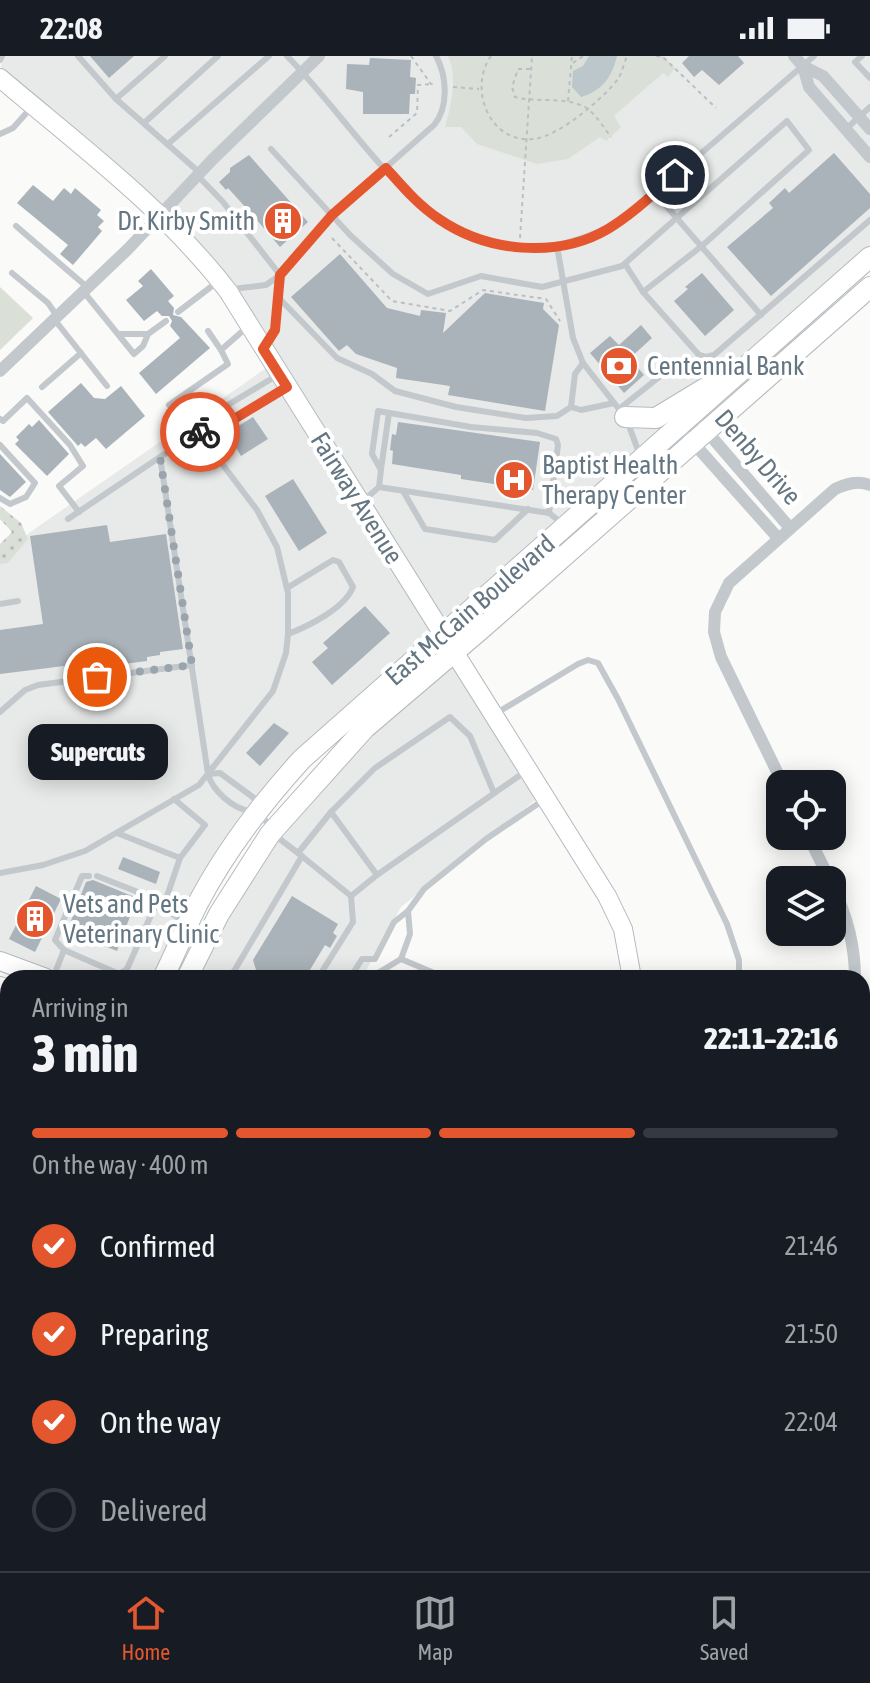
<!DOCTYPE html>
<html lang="en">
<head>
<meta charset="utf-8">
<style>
	:root { --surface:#171b24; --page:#20242c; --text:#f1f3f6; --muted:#9ea1a6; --line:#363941; --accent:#e4572e }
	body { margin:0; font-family:"Asap Condensed",sans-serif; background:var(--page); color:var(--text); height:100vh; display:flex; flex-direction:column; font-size:30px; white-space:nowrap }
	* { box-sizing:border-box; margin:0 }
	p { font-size:26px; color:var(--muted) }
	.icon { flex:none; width:44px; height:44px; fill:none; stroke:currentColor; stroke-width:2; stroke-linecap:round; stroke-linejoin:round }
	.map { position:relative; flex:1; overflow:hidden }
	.panel { position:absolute; left:0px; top:914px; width:870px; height:602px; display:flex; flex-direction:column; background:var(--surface); border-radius:24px 24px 0 0; box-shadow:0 4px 20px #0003 }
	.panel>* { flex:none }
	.tools { position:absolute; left:766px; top:714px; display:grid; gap:16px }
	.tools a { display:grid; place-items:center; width:80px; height:80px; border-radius:16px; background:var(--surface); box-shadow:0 4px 20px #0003; font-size:40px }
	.pin { position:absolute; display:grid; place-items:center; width:68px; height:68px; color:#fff; margin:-34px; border:4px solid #fff; border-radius:50%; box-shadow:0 2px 8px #0007 }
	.courier { position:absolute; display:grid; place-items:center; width:80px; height:80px; margin:-40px; border:6px solid #e4572e; border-radius:50%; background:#fff; color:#222; box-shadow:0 2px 10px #0007 }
	.bubble { position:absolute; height:56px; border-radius:16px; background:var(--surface); box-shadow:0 4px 20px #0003; font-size:26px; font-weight:800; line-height:56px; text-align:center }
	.head em { font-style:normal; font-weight:800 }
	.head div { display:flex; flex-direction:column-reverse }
	.head { display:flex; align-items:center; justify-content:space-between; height:136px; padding:0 32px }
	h1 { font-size:52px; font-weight:800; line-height:60px }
	.bar { display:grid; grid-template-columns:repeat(4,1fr); gap:12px 8px; align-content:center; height:96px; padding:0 32px }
	.bar i { height:10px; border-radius:6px; background:var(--line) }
	.bar .current { background:var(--accent) }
	.bar p { grid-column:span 4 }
	ol { padding:0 32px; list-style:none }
	li { display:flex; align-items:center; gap:24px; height:88px }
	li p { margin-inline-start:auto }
	li .icon { padding:8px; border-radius:50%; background:var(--accent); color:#fff; stroke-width:4 }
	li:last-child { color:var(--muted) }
	li i { width:44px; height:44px; border:4px solid var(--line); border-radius:50% }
	.status { display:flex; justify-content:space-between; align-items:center; height:56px; padding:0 40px; background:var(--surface); direction:ltr }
	.status svg { height:22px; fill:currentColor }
	.menu { display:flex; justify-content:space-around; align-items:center; height:112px; border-top:2px solid var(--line); background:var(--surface); font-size:22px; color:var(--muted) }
	.menu a { display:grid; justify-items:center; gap:4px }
	.menu .current { color:var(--accent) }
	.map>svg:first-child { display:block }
	.built { fill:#e8e9e9 }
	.grass { fill:url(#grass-dots) }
	.park { fill:#dadfd7 }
	.water { fill:#bbc7cb }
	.building { fill:#aab3b9 }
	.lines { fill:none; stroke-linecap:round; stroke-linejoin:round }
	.secondary-casing { stroke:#b3babf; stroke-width:20 }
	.primary-casing { stroke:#b5babe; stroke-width:22 }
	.path { stroke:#bbbfc2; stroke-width:2; stroke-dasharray:4 4; stroke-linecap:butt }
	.lane { stroke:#c3c8cc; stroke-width:6 }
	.street { stroke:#c3c8cc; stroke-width:12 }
	.secondary { stroke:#fff; stroke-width:18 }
	.primary { stroke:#fff; stroke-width:20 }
	.done { stroke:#99a4ac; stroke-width:8; stroke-dasharray:0 14.4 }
	.route { stroke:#e4572e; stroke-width:10 }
	.labels { text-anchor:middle; stroke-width:8; stroke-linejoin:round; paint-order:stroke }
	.poi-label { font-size:26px; fill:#657683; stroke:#fff; text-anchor:start }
	.street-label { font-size:26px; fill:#657683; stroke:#fff }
</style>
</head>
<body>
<div class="status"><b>22:08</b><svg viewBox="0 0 49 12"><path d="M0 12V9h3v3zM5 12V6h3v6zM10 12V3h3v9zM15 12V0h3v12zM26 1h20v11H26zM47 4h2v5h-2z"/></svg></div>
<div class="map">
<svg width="870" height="1515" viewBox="0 0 870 1515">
	<defs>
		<pattern id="grass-dots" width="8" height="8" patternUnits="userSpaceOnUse" patternTransform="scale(2)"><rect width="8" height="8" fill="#dadfd7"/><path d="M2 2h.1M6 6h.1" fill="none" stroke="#b4b9b4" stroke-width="1.8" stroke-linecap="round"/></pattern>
	</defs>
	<rect width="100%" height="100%" fill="#fafaf8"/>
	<g class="built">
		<polygon points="2,0 870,0 870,201 261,752 155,922 47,922 0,907 0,504 29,477 272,308 217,222 0,22"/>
		<polygon points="454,596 544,737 401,851 362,922 195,922 270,778"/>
	</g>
	<polygon class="grass" points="0,450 21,467 28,483 8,507 0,508 0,488 12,476 0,463"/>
	<g class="park">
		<path d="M448,0H663L675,12L668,21L663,17L614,60L621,71L606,85L600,81L568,103L537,108L477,88L461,71H445C451,50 458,21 448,0Z"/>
		<polygon points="0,231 33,262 0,294"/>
	</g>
	<path class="water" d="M589,0H617C612,21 602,35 581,41L572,31L573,15L583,10Z"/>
	<g class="building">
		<polygon points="90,0 134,0 109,22"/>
		<polygon points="689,0 738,0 744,7 719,29 702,14 694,21 682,7"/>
		<polygon points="370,2 411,4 410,21 416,22 415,38 410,38 409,58 363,58 363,36 346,33 347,8 369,9"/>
		<polygon points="834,97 870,138 870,152 771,240 727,191 773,152 769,147 785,132 789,137"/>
		<polygon points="249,99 308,166 280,191 255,162 250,164 243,157 247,153 228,132 226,134 219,126 230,116 230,112"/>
		<polygon points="33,129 53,145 64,132 71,138 75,132 101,154 97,159 104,165 98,171 102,175 73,209 60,198 68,189 17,147"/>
		<polygon points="340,198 387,252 420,260 421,254 446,257 443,277 485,237 544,247 543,253 559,269 545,355 448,339 450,330 396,322 397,312 356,298 347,289 339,295 291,241"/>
		<polygon points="151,213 174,240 168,245 174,252 173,259 181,261 210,292 156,338 139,317 180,282 170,270 172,265 169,260 162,260 157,255 144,265 126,244 143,230 138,225"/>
		<polygon points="702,217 734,254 705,280 674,245 688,233 685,231"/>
		<polygon points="641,269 652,282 630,302 644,319 624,337 590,297 610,280 619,289"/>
		<polygon points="81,327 94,342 105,343 121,330 145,360 106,393 96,382 85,391 81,387 78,390 48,356"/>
		<polygon points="253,361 268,383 241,400 227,377"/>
		<polygon points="39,364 69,398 47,420 15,388 19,384 16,381 29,368 32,371"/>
		<polygon points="398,366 540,386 533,434 461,423 461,419 392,408 393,395 390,394 392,378 396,379"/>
		<polygon points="0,398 26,426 10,441 0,434"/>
		<polygon points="293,423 327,477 299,495 265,440"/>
		<polygon points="107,469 110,486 166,478 183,593 160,596 160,599 147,601 147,605 85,613 85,609 72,611 72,609 0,618 0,574 43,568 30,480"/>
		<polygon points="365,550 390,577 332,629 312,606 328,592 323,587"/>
		<polygon points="274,667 289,677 260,710 246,697"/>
		<polygon points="123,801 160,816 156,828 118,813"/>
		<polygon points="93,824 137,842 117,895 67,875 86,826"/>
		<polygon points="36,830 61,843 35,896 9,883"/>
		<polygon points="292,840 338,868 333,877 337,880 330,892 325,889 305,922 269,922 256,914 253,904"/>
	</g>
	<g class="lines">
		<defs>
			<g id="secondary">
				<path d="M0,22C79,89 164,152 228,235L607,840L623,873L632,922"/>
				<polyline points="0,905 46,922"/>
				<polyline points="0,930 8,933"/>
				<polyline points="862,1283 870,1286"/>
				<polyline points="862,1303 870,1307"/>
				<polyline points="531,1515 532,1508"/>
			</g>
			<g id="primary">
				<polyline points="625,361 656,362 722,322"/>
				<path d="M163,922C175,898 185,873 197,849C225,795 262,747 302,703L870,201"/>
				<polyline points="187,922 219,858 270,778 365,672 479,575 870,231"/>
				<polyline points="0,1282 8,1258"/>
				<polyline points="0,1361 8,1329"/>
			</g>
		</defs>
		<use href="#secondary" class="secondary-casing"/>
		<use href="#primary" class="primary-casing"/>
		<g class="path">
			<polyline points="411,0 431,28 435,29"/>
			<path d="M491,0C468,32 489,88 534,83C559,80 603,43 618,23C622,17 624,7 627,0"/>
			<polyline points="656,0 663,1 716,52"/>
			<polyline points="573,7 583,0"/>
			<path d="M530,13H518L512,31L515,41C537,47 564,40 585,51C595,57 604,72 611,81"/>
			<polyline points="453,31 479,33"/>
			<polyline points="568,45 572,0"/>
			<polyline points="389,81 417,57 418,29 431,28"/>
			<polyline points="332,182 392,245 450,255 483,234 546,243 560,265"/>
			<polyline points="520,182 532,0"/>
		</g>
		<g class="lane">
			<polyline points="78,0 116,43"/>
			<polyline points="165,0 116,43 200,117"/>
			<path d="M287,0C333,47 373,108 422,150C487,206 564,202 632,157L814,0"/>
			<polyline points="862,0 855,6 870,22"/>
			<polyline points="0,4 2,0"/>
			<polyline points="144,67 218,0"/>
			<polyline points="846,73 870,51"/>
			<polyline points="0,78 13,72 30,53"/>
			<polyline points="168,88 269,0"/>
			<polyline points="271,93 350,179 393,218 428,238 481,220 542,231 622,210 787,65 809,94 703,189 643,236"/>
			<polyline points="198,120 223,146 280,219 275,274 265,290"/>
			<polyline points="655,137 761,259"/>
			<polyline points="16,170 87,231"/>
			<polyline points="557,190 573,282 583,307 622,357"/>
			<polyline points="625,208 643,236 699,299 706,301 714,299 870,164"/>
			<polyline points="12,217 48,247 57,260"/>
			<path d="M232,233L266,229L280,219L332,159L434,69C449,51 447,20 436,0"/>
			<polyline points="83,235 134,298 143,290 148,278 166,265"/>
			<polyline points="277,240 337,302 372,318 395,335 456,351 526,362 557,360 571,351"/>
			<polyline points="178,256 216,227"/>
			<polyline points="54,263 107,330"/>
			<polyline points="208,275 221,294"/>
			<polyline points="119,278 148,278"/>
			<polyline points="583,307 575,318 571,351 581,354 614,347"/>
			<polyline points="276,320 203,364 198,376 211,377 285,333"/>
			<polyline points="42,331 81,297"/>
			<polyline points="169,349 228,308 221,294 246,272"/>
			<polyline points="619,353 673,310"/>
			<polyline points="0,363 3,365 27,342 70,389 83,410 59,430 79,456"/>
			<polyline points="628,367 639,397"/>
			<polyline points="0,389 35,427 26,441 10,448 0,442"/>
			<polyline points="381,413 389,357"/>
			<polyline points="379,431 381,414 372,398 378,355 471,371 537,377 556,383 558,389 549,457"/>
			<polyline points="403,435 425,473 495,484 528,453"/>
			<polyline points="362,446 379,431 549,457 563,468"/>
			<polyline points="68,463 160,401"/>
			<path d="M287,532L333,504L339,506L353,531C345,552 309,570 288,578"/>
			<polyline points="0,548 18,545"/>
			<polyline points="0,656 25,634 38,629 192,609"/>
			<polyline points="495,658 578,608 588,604 598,607 618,643 727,868 739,904 739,922"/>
			<path d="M250,755C233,753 212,734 208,718L220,717L254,742L256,748"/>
			<polyline points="331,756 375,712 450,661 470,680 494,737"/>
			<polyline points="260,758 281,784 298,797"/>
			<polyline points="117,777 180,802"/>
			<polyline points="0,817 43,809 85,795 199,729 273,635 286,597 288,578 288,537 277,491 257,454 198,376 160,401 208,718"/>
			<polyline points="377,819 351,840 298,797 331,756 377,819 526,715"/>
			<polyline points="97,820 148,840 156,848"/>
			<polyline points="163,852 180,802 205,769 174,743"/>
			<polyline points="64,894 55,884 82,820 89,820"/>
			<polyline points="401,903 410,878 408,855"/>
			<polyline points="53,922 64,894 119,918 127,913 156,848 185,866"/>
			<polyline points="230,922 302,800"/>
			<polyline points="318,922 353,866 351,840"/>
			<polyline points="350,922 362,903 375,903 394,866 408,855 424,833 486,783 545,743"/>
			<polyline points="375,922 378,917 401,903 446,922"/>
			<polyline points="0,958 8,961"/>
			<polyline points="0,1029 8,1032"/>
			<polyline points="0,1044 8,1048"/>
			<polyline points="0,1225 8,1228"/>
		</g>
		<g class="street">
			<polyline points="794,0 803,10 809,31 870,101"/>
			<polyline points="803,10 823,20 870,73"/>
			<polyline points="0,315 128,193 212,104 319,0"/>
			<polyline points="703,371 790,472"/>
			<polyline points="689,382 778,482"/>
			<path d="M783,728L721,601L714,576L715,556L729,527L835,433C847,428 857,424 870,429"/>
			<polyline points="808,780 830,824"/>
			<path d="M832,829C847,859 855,888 855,922"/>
			<polyline points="862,1163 870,1166"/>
			<polyline points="0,1375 8,1377"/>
			<polyline points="862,1395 870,1371"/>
			<polyline points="862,1407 870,1411"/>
			<polyline points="0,1447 8,1448"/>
		</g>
		<use href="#secondary" class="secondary"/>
		<use href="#primary" class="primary"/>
	</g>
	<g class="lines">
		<polyline class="done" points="97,621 192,609 160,401 200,376"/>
		<path class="route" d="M200,376L211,377L287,331L263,293L275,274L280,219L332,159L386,112C403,131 418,149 439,163C487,196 557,203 608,173C633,158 653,138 675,119"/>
	</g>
	<defs>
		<symbol id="building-disc" viewBox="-11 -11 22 22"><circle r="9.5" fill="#e4572e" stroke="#fff"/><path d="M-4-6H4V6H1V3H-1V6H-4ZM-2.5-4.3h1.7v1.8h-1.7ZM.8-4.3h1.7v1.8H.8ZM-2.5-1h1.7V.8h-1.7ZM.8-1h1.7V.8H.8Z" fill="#fff"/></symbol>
		<symbol id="bank-disc" viewBox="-11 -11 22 22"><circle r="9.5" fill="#e4572e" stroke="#fff"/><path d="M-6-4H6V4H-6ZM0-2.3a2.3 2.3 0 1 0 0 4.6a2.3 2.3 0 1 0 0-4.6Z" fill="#fff"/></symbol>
		<symbol id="hospital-disc" viewBox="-11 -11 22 22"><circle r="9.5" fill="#e4572e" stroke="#fff"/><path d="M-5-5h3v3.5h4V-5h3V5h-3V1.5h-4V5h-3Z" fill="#fff"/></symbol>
	</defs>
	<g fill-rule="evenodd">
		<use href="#building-disc" x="261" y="143" width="44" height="44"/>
		<use href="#bank-disc" x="597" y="288" width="44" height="44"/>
		<use href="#hospital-disc" x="492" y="402" width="44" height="44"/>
		<use href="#building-disc" x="13" y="841" width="44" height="44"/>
	</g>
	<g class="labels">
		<g class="poi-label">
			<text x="255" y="174" text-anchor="end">Dr. Kirby Smith</text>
			<text x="647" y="319">Centennial Bank</text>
			<text x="542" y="418">Baptist Health<tspan x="542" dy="30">Therapy Center</tspan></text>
			<text x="63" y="857">Vets and Pets<tspan x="63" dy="30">Veterinary Clinic</tspan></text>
		</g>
		<g class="street-label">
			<text transform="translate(758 401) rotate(49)" y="9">Denby Drive</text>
			<text transform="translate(357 442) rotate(58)" y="9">Fairway Avenue</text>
			<text transform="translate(470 554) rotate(-41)" y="9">East McCain Boulevard</text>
		</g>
	</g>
</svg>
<div class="tools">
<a><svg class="icon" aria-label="locate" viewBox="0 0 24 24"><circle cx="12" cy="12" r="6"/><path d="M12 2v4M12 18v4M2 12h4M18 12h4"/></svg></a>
<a><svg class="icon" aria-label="layers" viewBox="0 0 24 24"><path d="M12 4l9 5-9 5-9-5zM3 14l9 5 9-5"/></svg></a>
</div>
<div class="pin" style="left:97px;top:621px;background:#ea580c"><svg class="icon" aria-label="bag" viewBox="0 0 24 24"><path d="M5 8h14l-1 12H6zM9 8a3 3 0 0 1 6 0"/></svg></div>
<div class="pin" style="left:675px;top:119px;background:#1f2937"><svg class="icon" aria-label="home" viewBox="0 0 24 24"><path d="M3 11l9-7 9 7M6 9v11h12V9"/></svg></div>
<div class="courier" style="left:200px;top:376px"><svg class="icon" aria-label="bike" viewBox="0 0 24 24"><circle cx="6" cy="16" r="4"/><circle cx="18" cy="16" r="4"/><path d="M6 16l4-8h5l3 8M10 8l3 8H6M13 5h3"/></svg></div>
<div class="bubble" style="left:28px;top:668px;width:140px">Supercuts</div>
<section class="panel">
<div class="head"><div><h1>3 min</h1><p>Arriving in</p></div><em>22:11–22:16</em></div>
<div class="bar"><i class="current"></i><i class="current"></i><i class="current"></i><i></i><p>On the way · 400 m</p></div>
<ol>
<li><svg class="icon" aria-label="check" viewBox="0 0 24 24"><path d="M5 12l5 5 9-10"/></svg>Confirmed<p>21:46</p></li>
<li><svg class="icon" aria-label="check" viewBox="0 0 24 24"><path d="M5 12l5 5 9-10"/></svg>Preparing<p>21:50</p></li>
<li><svg class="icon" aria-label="check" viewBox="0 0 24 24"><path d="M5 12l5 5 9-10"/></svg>On the way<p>22:04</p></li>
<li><i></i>Delivered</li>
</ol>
</section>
</div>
<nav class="menu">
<a class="current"><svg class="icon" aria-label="home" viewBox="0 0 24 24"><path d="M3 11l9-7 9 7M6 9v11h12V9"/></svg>Home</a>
<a><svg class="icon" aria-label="map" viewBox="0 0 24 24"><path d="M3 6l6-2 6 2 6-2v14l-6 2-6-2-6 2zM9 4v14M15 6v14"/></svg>Map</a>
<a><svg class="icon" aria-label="saved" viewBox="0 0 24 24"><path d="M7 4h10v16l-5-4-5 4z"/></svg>Saved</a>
</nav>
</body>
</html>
